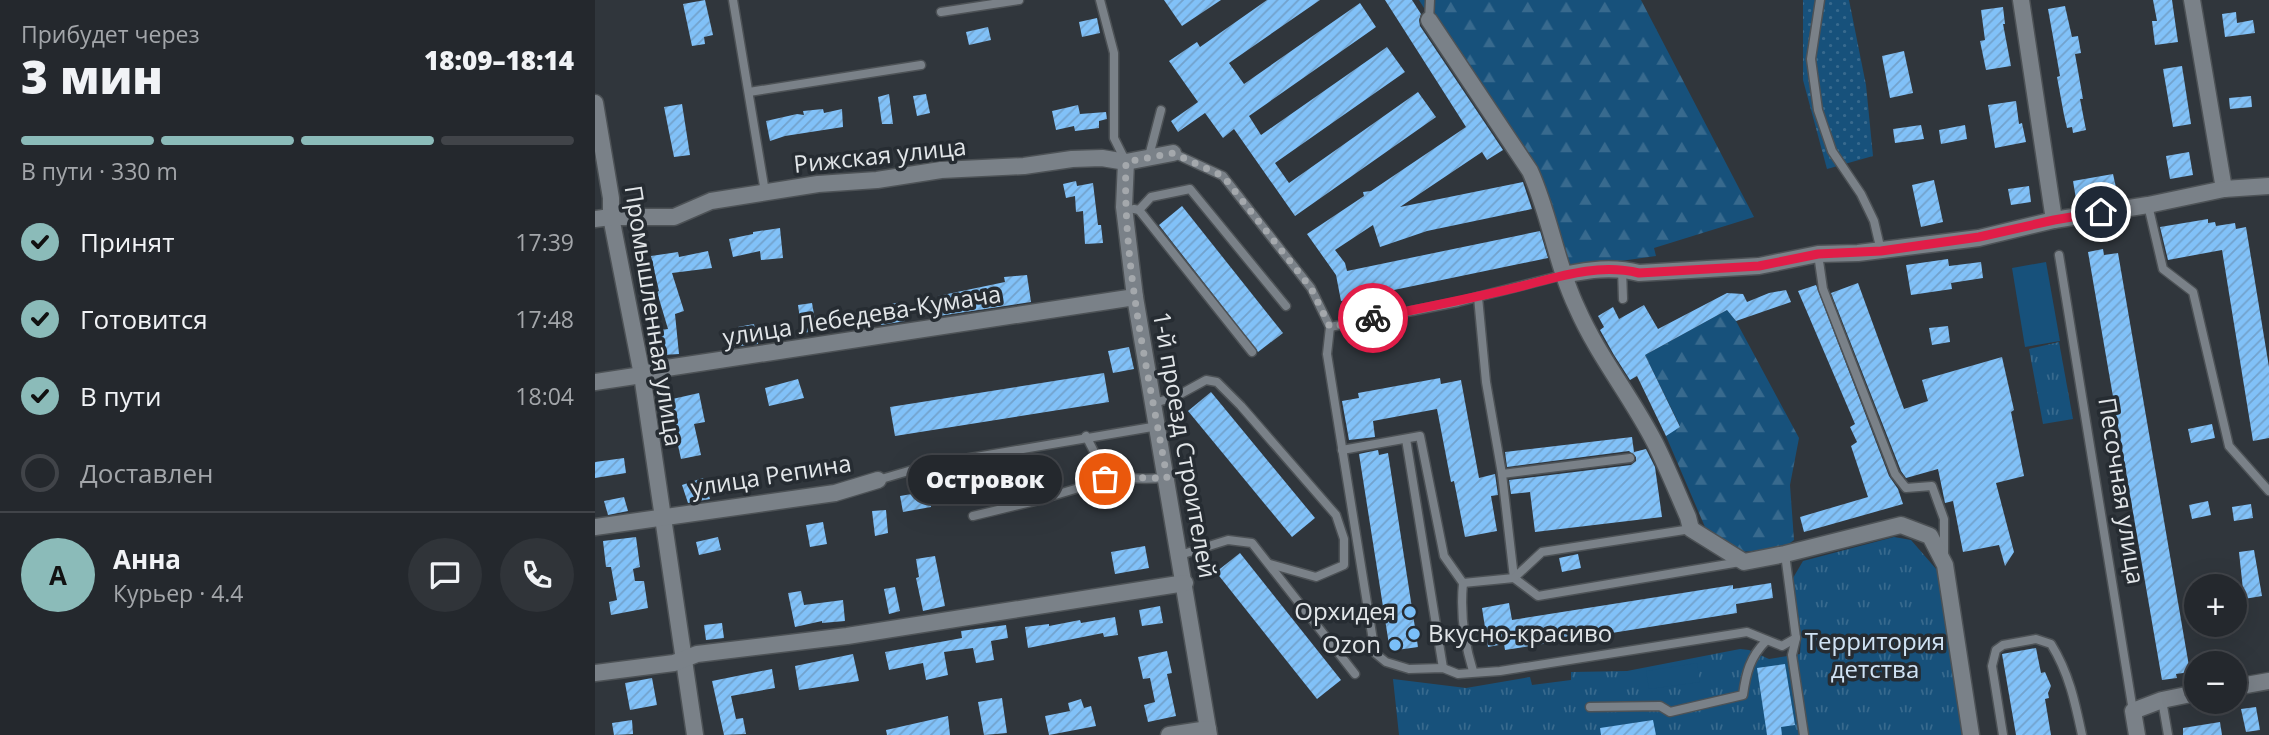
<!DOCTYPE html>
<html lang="ru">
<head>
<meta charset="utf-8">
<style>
	:root { --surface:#24282d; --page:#303439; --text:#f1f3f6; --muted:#a3a6aa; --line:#414449; --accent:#8bbbb9 }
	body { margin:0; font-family:"Open Sans",sans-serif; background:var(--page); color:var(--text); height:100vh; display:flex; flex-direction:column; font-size:26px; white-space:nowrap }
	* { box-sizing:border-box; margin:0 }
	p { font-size:23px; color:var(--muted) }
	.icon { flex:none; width:38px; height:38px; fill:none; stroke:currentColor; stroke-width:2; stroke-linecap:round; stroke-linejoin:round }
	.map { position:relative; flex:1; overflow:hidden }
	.drawer { display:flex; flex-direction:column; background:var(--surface); width:595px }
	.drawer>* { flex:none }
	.controls { position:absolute; left:1589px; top:574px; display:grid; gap:14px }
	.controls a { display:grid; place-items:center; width:63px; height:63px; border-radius:50%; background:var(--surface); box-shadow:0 7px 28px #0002,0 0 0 2px var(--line); font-size:35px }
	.pin { position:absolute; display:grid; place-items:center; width:60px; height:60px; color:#fff; margin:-30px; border:4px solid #fff; border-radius:50%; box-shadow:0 2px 7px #0007 }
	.courier { position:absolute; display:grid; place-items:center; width:70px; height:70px; margin:-35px; border:5px solid #e11d48; border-radius:50%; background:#fff; color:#222; box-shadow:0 2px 9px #0007 }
	.bubble { position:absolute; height:49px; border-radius:24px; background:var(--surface); box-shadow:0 7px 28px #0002,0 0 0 2px var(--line); font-size:23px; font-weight:800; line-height:49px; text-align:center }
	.headline em { font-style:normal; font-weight:800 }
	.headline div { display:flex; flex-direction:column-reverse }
	.headline { display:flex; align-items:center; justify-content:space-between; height:119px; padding:0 21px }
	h1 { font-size:46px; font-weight:800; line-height:52px }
	.bar { display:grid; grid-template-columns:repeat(4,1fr); gap:10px 7px; align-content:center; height:84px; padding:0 21px }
	.bar i { height:9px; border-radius:5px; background:var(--line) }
	.bar .active { background:var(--accent) }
	.bar p { grid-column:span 4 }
	.line { display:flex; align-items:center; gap:18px; padding:0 21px; border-top:2px solid var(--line) }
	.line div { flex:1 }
	.round { display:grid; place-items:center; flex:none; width:74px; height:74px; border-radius:37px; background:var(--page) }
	ol { padding:0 21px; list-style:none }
	li { display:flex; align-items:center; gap:21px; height:77px }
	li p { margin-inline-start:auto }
	li .icon { padding:7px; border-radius:50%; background:var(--accent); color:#111; stroke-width:4 }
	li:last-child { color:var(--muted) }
	li i { width:38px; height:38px; border:4px solid var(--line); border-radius:50% }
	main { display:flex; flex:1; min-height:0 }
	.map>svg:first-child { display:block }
	.grass { fill:url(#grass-dots) }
	.forest { fill:url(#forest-firs) }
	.park { fill:url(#park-tufts) }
	.pitch { fill:#17517b }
	.building { fill:url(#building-hatch) }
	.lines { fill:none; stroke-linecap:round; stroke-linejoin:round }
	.lane-casing { stroke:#4d5256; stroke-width:11 }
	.street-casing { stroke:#4d5256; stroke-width:19 }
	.lane { stroke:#7a8188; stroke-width:8 }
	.street { stroke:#7a8188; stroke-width:16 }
	.done { stroke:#a4a8ac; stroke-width:7; stroke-dasharray:0 12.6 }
	.route { stroke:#e11d48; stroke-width:9 }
	.poi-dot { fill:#7abff8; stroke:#262c32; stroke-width:2.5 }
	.labels { text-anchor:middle; stroke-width:7; stroke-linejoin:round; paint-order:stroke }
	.street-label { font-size:24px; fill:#e2e6e9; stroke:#262c32 }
	.poi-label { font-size:24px; fill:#e2e6e9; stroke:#262c32; text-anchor:end }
	.park-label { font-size:24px; fill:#d0e3f5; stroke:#262c32 }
</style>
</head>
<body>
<main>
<section class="drawer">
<div class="headline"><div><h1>3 мин</h1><p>Прибудет через</p></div><em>18:09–18:14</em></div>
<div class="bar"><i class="active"></i><i class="active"></i><i class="active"></i><i></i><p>В пути · 330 m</p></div>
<ol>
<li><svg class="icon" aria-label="check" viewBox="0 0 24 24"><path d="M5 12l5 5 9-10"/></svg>Принят<p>17:39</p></li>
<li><svg class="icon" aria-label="check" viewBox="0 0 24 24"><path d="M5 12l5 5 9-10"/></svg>Готовится<p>17:48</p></li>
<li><svg class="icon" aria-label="check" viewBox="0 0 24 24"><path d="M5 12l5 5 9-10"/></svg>В пути<p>18:04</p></li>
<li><i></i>Доставлен</li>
</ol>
<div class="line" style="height:126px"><b class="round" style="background:var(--accent);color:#111">А</b><div><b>Анна</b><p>Курьер · 4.4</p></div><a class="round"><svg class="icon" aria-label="chat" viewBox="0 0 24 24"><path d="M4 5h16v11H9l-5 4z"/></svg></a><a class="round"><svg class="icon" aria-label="phone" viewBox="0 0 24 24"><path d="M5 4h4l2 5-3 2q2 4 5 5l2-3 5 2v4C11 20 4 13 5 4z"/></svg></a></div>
</section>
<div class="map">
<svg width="1674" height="735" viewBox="0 0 1674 735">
	<defs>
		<pattern id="grass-dots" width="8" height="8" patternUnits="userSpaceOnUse" patternTransform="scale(1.75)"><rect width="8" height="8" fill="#17517b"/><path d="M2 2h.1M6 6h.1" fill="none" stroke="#386a8e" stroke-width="1.8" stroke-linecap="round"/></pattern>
		<pattern id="forest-firs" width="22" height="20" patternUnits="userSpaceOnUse" patternTransform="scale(1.75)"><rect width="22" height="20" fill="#17517b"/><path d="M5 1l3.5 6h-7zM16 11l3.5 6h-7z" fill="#386a8e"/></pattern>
		<pattern id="park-tufts" width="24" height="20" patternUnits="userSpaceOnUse" patternTransform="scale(1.75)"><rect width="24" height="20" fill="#17517b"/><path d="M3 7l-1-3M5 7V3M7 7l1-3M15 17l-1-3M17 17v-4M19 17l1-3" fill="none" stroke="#386a8e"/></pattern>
		<pattern id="building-hatch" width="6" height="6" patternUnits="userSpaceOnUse" patternTransform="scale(1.75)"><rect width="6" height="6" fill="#81c1f8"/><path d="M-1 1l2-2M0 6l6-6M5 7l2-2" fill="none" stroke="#72a2cc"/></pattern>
	</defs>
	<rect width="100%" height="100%" fill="#30363c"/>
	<polygon class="grass" points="1208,0 1254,0 1271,85 1278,156 1232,169 1208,80"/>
	<g class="forest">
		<polygon points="824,0 1046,0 1159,217 1059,248 1061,256 962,270 934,176"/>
		<polygon points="1132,310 1141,321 1204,438 1195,485 1199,540 1188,548 1146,552 1113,534 1071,436 1085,426 1050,355"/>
	</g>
	<g class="park">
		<polygon points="1464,342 1478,419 1448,424 1434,349"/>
		<polygon points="1299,537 1316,540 1342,570 1367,735 804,735 798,679 871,688 935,677 937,685 976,680 976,672 1032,671 1145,649 1154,650 1174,659 1205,654 1206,636 1198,578 1208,561"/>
	</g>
	<g class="pitch">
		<polygon points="1451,262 1465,341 1430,347 1417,268"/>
		<polygon points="1102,663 1105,682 1054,689 1051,671"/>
	</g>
	<g class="building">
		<polygon points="110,0 118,35 109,37 110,44 97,46 88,4"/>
		<polygon points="569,0 626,0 587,26"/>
		<polygon points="672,0 725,0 634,63 649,84 765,3 781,27 654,116 666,135 792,47 810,72 680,163 694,183 823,92 841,117 700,216 639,129 628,138 610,113 583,132 576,121 603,102 574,61 602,42 605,47"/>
		<polygon points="790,0 817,0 826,14 824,20 825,26 908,150 892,160 887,152 805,207 928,182 937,209 832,231 785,247 778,225 740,250 750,263 752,271 945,231 953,258 746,301 741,275 712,234 769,196 768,192 776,191 871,127"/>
		<polygon points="1558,0 1577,0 1583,42 1560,45 1557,21 1562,21"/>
		<polygon points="1470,6 1477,37 1483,36 1486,53 1480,54 1488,99 1485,99 1491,130 1478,133 1477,127 1472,128 1469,115 1462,77 1465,76 1453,9"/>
		<polygon points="1408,7 1410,24 1408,24 1416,66 1391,70 1385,41 1390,40 1386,10"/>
		<polygon points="1641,12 1642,23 1658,20 1660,33 1630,37 1627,14"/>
		<polygon points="502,18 505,33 487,37 484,22"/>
		<polygon points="393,27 396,40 374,45 371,32"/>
		<polygon points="1309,51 1318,93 1295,98 1287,56"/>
		<polygon points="1587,66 1596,124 1578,127 1568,69"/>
		<polygon points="294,94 298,124 287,124 283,97"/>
		<polygon points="331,94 335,113 322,116 318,96"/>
		<polygon points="1656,96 1657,107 1635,109 1634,98"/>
		<polygon points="1421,101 1424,124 1427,123 1431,142 1400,148 1393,105"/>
		<polygon points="87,104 95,155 79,157 69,107"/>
		<polygon points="483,105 485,114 511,112 512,119 504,121 504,128 480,131 479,126 461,130 457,111"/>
		<polygon points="228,109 229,113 247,109 248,127 190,136 175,141 171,121 202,114 209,115 208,111"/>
		<polygon points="1326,125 1329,139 1300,143 1298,129"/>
		<polygon points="1370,125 1372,139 1346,144 1344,130"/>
		<polygon points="1594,152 1598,175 1575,179 1571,156"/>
		<polygon points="1518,174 1522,192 1481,199 1478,181"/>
		<polygon points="1339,180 1348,222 1326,227 1317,185"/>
		<polygon points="481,181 482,186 498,183 503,225 506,225 508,243 490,244 488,211 481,212 480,196 471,198 468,184"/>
		<polygon points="1434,186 1436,202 1416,205 1413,189"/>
		<polygon points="587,206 688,333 663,352 564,225"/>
		<polygon points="1613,219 1613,223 1620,222 1621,226 1640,223 1641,229 1651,227 1674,367 1674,438 1658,441 1627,250 1573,260 1565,227"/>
		<polygon points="185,228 188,258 166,260 165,251 138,257 134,239 158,234 158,232"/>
		<polygon points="1508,249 1509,255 1523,253 1595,672 1581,674 1582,678 1567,680 1493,252"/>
		<polygon points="113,251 117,268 77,273 89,311 80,314 84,354 68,355 65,330 73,329 62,292 64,291 56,256 83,252 84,257"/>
		<polygon points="1353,259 1354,266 1386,262 1388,278 1356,283 1357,289 1316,295 1311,265"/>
		<polygon points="432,275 436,302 337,317 334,303 343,301 343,296 410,282 409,277"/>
		<polygon points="1263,283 1309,409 1333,401 1327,380 1407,357 1419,410 1416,412 1429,476 1401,483 1419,552 1410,566 1404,545 1368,552 1358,501 1350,503 1343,469 1311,478 1306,471 1236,293"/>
		<polygon points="1221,285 1294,476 1303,489 1308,504 1209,532 1205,517 1273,497 1256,446 1262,442 1255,427 1260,424 1203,291"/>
		<polygon points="1191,290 1196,302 1141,321 1132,310 1050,355 1085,427 1071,436 1042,376 1035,380 1019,355 1005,330 1009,327 1003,316 1018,307 1024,319 1049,305 1063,329 1132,293 1148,294 1152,302 1174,293"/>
		<polygon points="306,302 310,321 286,325 282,307"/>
		<polygon points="217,303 222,331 207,333 203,305"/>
		<polygon points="159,324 163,344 138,347 136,338 145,336 143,327"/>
		<polygon points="1353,326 1355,342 1337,345 1334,328"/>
		<polygon points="534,347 539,369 518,373 513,351"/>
		<polygon points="509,373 514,402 300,436 295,407"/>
		<polygon points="845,378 846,384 866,380 884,478 900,474 903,495 896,496 902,531 870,537 859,481 856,482 842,409 778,421 780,437 754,440 747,401 764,398 763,393"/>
		<polygon points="203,379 209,398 174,406 170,388"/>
		<polygon points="616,392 720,518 697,537 593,411"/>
		<polygon points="104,393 110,422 99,424 106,455 86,459 73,400"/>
		<polygon points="1617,424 1620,438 1596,443 1593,429"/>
		<polygon points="1037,437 1039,452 1051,449 1060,467 1067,517 940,532 935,492 916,494 914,480 1036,465 1041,461 1041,457 1034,451 912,467 910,452"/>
		<polygon points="783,450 784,455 793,453 823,647 795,651 764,454"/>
		<polygon points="29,458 31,473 0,478 0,462"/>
		<polygon points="108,478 115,499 93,503 87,485"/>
		<polygon points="334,491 336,507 308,512 305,496"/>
		<polygon points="29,497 33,511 13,515 9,501"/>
		<polygon points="1613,501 1616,515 1597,519 1594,505"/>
		<polygon points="1656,504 1658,518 1639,521 1637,507"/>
		<polygon points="291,510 293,533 280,536 277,511"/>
		<polygon points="228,522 232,544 215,547 211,525"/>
		<polygon points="41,537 45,567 38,569 40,581 49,581 53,608 16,615 14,602 22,600 16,567 11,567 8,541"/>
		<polygon points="123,537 126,550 104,555 101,542"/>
		<polygon points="550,546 554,568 520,574 516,552"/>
		<polygon points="1659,550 1667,596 1649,599 1644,552"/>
		<polygon points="645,553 746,680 722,699 621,572"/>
		<polygon points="983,554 986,568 967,572 964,558"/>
		<polygon points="340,556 350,606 328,611 321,578 324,577 321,559"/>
		<polygon points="1176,583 1178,598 1141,604 1142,613 910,650 909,644 893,647 887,608 914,603 917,620 1138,585 1138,589"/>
		<polygon points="300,587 305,611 294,614 289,589"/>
		<polygon points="206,591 209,605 248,600 250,621 227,623 227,621 200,627 193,593"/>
		<polygon points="565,606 568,623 547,626 544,610"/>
		<polygon points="520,617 523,635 509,637 508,633 433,648 430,627 454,624 454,626 485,620 486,623"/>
		<polygon points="127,623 129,638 111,640 109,625"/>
		<polygon points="411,625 413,638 396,641 399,660 381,663 378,648 349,652 353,675 331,680 328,663 294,670 290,652 367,638 366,631"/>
		<polygon points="1441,648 1446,673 1450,672 1456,686 1453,693 1454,698 1450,699 1456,735 1421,735 1407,654"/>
		<polygon points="572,651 577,673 572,674 581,716 553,722 549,705 560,702 555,678 548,679 543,657"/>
		<polygon points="258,654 264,681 204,690 200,666"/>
		<polygon points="1190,664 1200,725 1186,727 1187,735 1172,735 1162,668"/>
		<polygon points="177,669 180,688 136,696 141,719 148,718 151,734 129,735 117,681"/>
		<polygon points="57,678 62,705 35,710 30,683"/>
		<polygon points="407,698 412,733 389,735 383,702"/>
		<polygon points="486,699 489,708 496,706 501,726 454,735 450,716 475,711 473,703"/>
		<polygon points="1661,707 1665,730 1651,732 1646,709"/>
		<polygon points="353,716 355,735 292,735 291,730"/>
		<polygon points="37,720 38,734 19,735 17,723"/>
		<polygon points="1058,720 1061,735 1006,735 1005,728"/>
		<polygon points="1625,722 1627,735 1588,735 1588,728"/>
	</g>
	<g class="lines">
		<defs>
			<g id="lane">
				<polyline points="138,0 170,192"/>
				<polyline points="505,0 519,53 519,138 531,162"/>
				<polyline points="1225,0 1216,59 1223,110 1237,151 1266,194 1279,221 1286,251"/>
				<polyline points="346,12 424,0"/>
				<polyline points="834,20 835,0"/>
				<polyline points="154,92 326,65"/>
				<polyline points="578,153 628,176 716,288 735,327 732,354 780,653 791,662 814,669 848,668 863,674 905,671 1152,632 1187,646 1201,638 1190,554"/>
				<polyline points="554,156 566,110"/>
				<polyline points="1553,205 1568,269 1598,292 1634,446 1674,491"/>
				<polyline points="539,209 544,210 657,352"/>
				<polyline points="544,210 556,197 595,189 691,306"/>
				<polyline points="1223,254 1228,289 1300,474 1311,488 1337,486 1349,519 1349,555"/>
				<polyline points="1464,255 1538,711"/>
				<polyline points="1027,269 1028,299"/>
				<polyline points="883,297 891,382 907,474 919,578"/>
				<polyline points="735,327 863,302 968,275"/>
				<polyline points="559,403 580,397 611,380 622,382 646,406 741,515 749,539 749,565 721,577 675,564"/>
				<path d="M491,436C496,445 501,458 508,465C525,482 551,479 572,478"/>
				<polyline points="811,439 848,668"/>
				<path d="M747,450L825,436L849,556L868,583C865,614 869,642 878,671"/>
				<polyline points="907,474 1035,458"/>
				<polyline points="283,480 334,465 563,426"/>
				<polyline points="378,516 440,501 524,476"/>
				<polyline points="585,555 633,540 657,543 760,674"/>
				<polyline points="919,578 943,596 1145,562"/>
				<polyline points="868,583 919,578 947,552 1096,529"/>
				<polyline points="1201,638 1197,655 1209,735"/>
				<polyline points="1567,700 1573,735"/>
				<path d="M995,707L1065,706L1075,712L1148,695C1151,673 1155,657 1171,641"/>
				<path d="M1408,735L1397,666L1401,650L1408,645L1441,639L1456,644C1474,673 1480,702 1487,735"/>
			</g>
			<g id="street">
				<polyline points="1426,0 1459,220"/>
				<polyline points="1597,0 1629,189"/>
				<path d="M834,20L935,171C955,215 961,264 982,308C1003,356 1036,396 1060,443C1072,467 1082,492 1093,517L1096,529L1149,562L1190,554L1306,525L1335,536L1350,565L1376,735"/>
				<polyline points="0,103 16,198 16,217 47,375 100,735"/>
				<polyline points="531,162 529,207 540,297 614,735"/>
				<polyline points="0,219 16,217 79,217 116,201 223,184 282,180 346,170 429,166 477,159 507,158 531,162 578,153"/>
				<path d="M968,275C994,270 1017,266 1044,273L1164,266L1223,254L1263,253L1384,238L1459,220L1553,205L1629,189L1674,186"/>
				<polyline points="0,382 47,375 65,369 540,297"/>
				<polyline points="0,527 240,493 283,480"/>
				<polyline points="0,673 79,663 102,654 252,636 590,583"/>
				<polyline points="1640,687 1674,681"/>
				<polyline points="574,735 613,729"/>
				<polyline points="1542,735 1538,711 1567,700 1601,693"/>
			</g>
		</defs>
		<use href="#lane" class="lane-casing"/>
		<use href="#street" class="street-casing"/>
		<use href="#lane" class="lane"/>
		<use href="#street" class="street"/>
	</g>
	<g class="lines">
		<path class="done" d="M510,479C529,475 551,479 572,478C554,374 527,268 531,162L578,153L628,176L716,288L735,327L778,318"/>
		<path class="route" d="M778,318C823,309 867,300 911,290C955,280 998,262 1044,273L1164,266L1223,254L1286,251L1384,237L1459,220L1506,212"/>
	</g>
	<g class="poi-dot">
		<circle cx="815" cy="612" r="7"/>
		<circle cx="819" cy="634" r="7"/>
		<circle cx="800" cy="645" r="7"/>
	</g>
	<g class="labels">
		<g class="street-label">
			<text transform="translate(285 156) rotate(-6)" y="8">Рижская улица</text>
			<text transform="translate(58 316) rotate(81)" y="8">Промышленная улица</text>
			<text transform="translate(267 316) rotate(-9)" y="8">улица Лебедева-Кумача</text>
			<text transform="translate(589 445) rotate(80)" y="8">1-й проезд Строителей</text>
			<text transform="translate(176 476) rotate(-9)" y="8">улица Репина</text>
			<text transform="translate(1526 491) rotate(81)" y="8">Песочная улица</text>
		</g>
		<g class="poi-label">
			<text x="801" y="620">Орхидея</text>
			<text x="833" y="642" text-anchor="start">Вкусно-красиво</text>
			<text x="786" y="653">Ozon</text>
		</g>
		<g class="park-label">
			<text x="1280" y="650">Территория<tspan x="1280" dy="28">детства</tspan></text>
		</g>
	</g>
</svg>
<div class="controls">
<a>+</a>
<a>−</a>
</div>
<div class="pin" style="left:510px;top:479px;background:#ea580c"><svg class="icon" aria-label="bag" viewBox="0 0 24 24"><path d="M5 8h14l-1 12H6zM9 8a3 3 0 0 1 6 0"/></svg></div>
<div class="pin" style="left:1506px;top:212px;background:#1f2937"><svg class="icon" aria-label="home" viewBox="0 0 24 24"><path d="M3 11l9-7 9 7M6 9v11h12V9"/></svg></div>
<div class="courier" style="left:778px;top:318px"><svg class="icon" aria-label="bike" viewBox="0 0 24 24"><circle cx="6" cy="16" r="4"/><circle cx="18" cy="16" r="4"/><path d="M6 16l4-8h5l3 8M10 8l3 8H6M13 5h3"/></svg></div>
<div class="bubble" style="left:313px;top:455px;width:154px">Островок</div>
</div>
</main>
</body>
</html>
